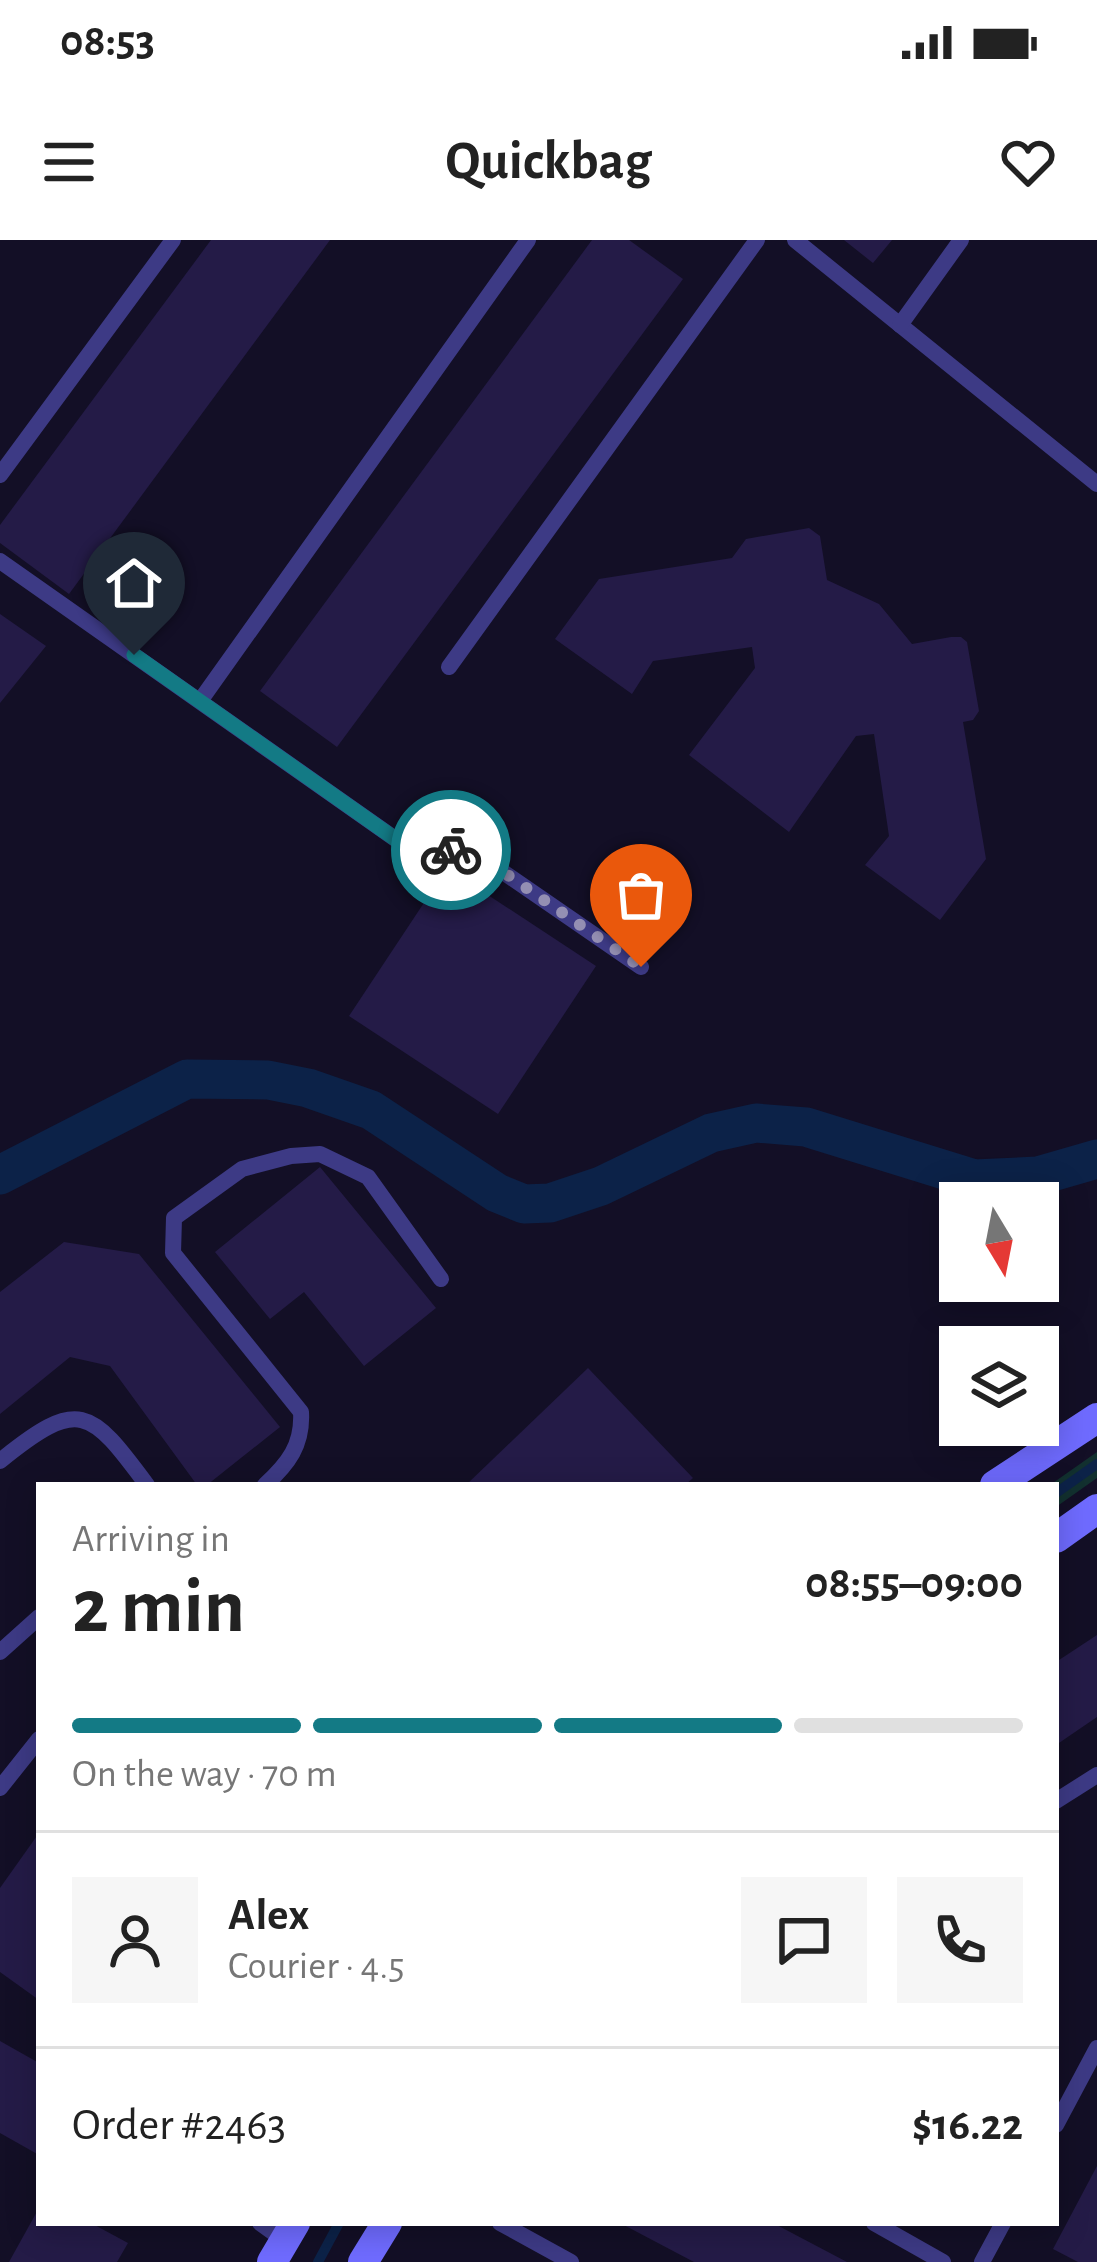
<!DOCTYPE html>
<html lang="en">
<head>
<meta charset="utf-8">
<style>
	:root { --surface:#fff; --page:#f6f6f6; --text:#222; --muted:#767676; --line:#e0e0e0; --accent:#137a85 }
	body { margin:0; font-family:"Alegreya Sans",sans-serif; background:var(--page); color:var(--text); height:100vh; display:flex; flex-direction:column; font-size:45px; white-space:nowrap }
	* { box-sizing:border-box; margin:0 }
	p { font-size:39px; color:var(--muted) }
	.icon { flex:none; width:66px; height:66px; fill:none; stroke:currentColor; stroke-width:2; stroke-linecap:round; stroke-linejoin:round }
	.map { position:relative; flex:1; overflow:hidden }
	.side { position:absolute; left:36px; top:1242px; width:1023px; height:744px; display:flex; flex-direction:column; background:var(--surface); border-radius:0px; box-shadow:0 6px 30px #0003 }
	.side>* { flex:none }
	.needle { width:78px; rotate:170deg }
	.controls { position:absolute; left:939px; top:942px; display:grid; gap:24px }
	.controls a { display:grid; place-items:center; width:120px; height:120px; border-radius:0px; background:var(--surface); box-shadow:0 6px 30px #0003; font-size:60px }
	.pin { position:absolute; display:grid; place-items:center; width:102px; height:102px; color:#fff; margin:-123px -51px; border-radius:50% 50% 50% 0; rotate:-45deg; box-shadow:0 0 12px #0007 }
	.pin .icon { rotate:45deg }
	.courier { position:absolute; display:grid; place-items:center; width:120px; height:120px; margin:-60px; border:9px solid #137a85; border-radius:50%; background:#fff; color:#222; box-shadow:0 3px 15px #0007 }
	.head em { font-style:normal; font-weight:600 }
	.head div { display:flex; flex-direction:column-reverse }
	.head { display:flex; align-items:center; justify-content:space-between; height:204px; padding:0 36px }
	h1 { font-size:78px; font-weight:600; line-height:90px }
	.bar { display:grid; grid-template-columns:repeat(4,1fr); gap:18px 12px; align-content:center; height:144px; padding:0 36px }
	.bar i { height:15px; border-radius:9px; background:var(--line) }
	.bar .active { background:var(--accent) }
	.bar p { grid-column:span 4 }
	.line { display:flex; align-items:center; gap:30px; padding:0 36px; border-top:3px solid var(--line) }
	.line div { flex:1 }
	.round { display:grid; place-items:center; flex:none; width:126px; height:126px; border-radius:0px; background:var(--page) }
	.status { display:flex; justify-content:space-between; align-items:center; height:84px; padding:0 60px; background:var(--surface); direction:ltr }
	.status svg { height:33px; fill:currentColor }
	header { display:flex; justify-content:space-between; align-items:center; height:156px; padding:0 36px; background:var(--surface); font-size:54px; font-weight:600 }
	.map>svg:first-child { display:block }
	.green { fill:#12302f }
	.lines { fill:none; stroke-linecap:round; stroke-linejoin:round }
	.stream { stroke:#0c2248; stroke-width:10 }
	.canal { stroke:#0c2248; stroke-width:39 }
	.building { fill:#241b47 }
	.lane { stroke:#3d3a85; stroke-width:16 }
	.secondary { stroke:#6f6bff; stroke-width:30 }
	.done { stroke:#948fb3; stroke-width:12; stroke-dasharray:0 21.6 }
	.route { stroke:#137a85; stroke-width:15 }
</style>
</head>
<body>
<div class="status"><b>08:53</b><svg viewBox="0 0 49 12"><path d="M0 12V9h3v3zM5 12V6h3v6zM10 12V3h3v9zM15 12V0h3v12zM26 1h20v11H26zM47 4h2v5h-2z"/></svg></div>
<header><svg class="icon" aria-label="menu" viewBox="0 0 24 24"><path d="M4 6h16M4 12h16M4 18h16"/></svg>Quickbag<svg class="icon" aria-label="heart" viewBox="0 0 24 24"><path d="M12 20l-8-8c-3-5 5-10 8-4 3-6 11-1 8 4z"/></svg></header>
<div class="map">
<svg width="1097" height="2022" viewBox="0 0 1097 2022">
	<rect width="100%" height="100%" fill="#130f26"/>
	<polygon class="green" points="1097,1212 1097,1238 1056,1267 1056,1245 1050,1245"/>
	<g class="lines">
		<g class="stream">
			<polyline points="1056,1253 1097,1224"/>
			<polyline points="318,2022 339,1983"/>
		</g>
		<polyline class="canal" points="0,935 187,839 268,840 308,848 371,870 497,953 524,964 550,963 601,946 711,893 756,883 806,887 974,939 1038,936 1097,919"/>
	</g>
	<g class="building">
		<polygon points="211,0 330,0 69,354 0,303 0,285"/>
		<polygon points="592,0 629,0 683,39 337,507 260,451"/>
		<polygon points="844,0 892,0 873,23"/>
		<polygon points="809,288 820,296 827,340 879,364 912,404 951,397 961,397 967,402 979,471 973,480 963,482 986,619 940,680 865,625 889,596 874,494 856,496 789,592 689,515 755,428 752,407 653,421 632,454 555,399 599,339 732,318 746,299"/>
		<polygon points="0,374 46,406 0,463"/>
		<polygon points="447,628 596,726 498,874 349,776"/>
		<polygon points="320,927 436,1068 364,1126 304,1052 270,1079 215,1012"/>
		<polygon points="64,1002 139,1014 280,1187 207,1245 197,1245 110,1126 70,1117 0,1174 0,1052"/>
		<polygon points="588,1128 693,1238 685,1245 466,1245"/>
		<polygon points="1097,1395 1097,1477 1056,1505 1056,1422"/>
		<polygon points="39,1593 39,1760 0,1732 0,1648"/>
		<polygon points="0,1801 39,1823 39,1915 0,1893"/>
		<polygon points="1097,1926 1097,2022 1078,2022 1053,2009"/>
		<polygon points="39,1968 39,1983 91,1983 128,2003 117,2022 9,2022"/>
		<polygon points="620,1983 773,1983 847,2022 694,2022"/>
	</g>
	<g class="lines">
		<g class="lane">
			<polyline points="795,0 1097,244"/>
			<polyline points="900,85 961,0"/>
			<polyline points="0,235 173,0"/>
			<polyline points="0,321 411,610 477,614 641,727"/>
			<polyline points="449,427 757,0"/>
			<polyline points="200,461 528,0"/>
			<path d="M0,1221C79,1157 90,1168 147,1245"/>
			<path d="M265,1245C288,1224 303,1205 301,1172L173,1013L174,978L242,929L291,916L320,914L368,937L441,1039"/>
			<polyline points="0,1412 39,1377"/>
			<polyline points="0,1548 39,1499"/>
			<polyline points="1056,1561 1097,1535"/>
			<polyline points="1056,1885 1097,1808"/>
			<polyline points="260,1983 285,2001"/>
			<polyline points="500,1983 571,2022"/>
			<polyline points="874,1983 943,2022"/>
			<polyline points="982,2022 1003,1983"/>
		</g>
		<g class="secondary">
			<polyline points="995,1245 1097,1178"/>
			<polyline points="1056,1298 1097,1269"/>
			<polyline points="272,2022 295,1983"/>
			<polyline points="363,2022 387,1983"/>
		</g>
	</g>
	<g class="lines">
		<polyline class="done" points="451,610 477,614 641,727"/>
		<polyline class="route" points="134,415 411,610 451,610"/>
	</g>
</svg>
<div class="controls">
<a><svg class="needle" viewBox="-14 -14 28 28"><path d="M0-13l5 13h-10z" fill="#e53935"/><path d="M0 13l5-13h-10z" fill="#767676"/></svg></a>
<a><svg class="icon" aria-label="layers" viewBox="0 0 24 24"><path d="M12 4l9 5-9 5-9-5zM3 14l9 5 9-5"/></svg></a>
</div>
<div class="pin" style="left:641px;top:727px;background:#ea580c"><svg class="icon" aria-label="bag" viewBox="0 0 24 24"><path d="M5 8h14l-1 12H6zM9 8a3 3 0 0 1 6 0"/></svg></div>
<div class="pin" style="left:134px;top:415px;background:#1f2937"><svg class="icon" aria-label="home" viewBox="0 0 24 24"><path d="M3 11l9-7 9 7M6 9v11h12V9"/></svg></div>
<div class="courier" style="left:451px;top:610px"><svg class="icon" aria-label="bike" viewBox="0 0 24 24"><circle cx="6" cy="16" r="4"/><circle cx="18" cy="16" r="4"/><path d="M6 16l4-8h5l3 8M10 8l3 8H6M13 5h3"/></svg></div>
<section class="side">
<div class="head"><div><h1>2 min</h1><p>Arriving in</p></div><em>08:55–09:00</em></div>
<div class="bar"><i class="active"></i><i class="active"></i><i class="active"></i><i></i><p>On the way · 70 m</p></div>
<div class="line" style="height:216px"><a class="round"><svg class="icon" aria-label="person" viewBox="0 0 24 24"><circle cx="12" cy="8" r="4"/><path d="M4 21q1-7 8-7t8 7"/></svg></a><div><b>Alex</b><p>Courier · 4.5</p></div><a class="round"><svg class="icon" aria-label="chat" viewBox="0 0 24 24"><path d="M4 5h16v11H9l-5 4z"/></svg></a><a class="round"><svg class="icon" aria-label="phone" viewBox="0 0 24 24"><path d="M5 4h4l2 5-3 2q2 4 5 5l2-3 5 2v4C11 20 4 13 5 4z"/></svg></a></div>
<div class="line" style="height:156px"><div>Order #2463</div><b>$16.22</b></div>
</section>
</div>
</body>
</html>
